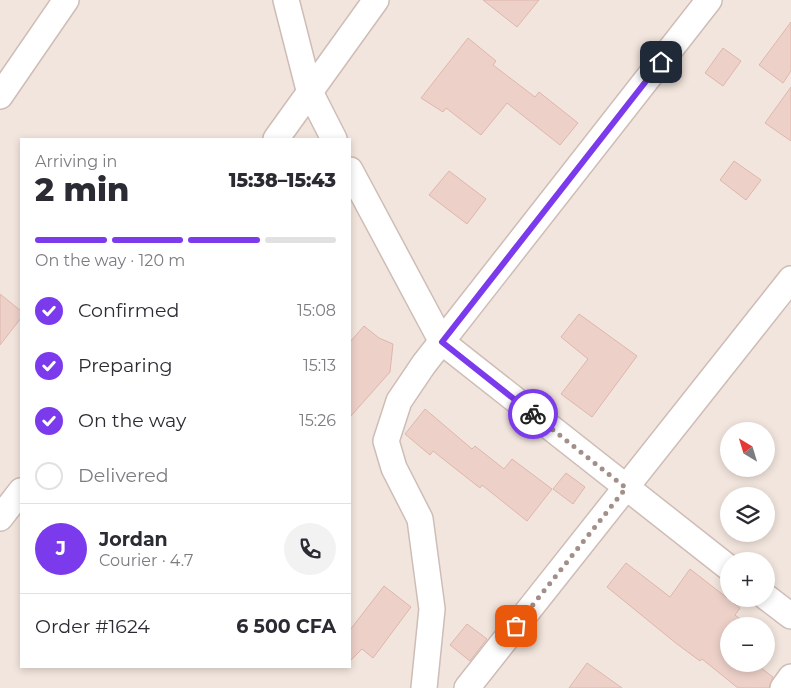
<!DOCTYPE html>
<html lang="en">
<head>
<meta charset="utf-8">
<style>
	:root { --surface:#fff; --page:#f2f2f3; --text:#2b2b33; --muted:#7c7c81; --line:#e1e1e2; --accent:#7c3aed }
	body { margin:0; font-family:Montserrat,sans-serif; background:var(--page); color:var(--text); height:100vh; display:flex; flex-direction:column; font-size:19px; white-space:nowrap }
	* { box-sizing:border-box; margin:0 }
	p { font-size:16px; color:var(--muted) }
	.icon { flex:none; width:28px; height:28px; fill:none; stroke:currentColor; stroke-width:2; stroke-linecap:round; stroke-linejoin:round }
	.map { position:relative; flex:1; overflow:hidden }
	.sheet { position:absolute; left:20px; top:138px; width:331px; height:530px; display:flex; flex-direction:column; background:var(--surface); border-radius:0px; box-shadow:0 2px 8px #0003 }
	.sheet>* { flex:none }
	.needle { width:32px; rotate:322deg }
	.buttons { position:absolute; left:720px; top:422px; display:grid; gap:10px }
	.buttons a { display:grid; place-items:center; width:55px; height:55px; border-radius:50%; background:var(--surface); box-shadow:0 2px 8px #0003; font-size:25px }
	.pin { position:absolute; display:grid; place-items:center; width:42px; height:42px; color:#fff; margin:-21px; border-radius:10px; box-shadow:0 2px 8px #0006 }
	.courier { position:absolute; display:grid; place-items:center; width:50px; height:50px; margin:-25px; border:4px solid #7c3aed; border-radius:50%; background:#fff; color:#222; box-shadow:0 1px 6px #0007 }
	.head em { font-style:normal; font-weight:800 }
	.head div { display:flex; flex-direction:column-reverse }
	.head { display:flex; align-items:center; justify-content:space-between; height:85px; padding:0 15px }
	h1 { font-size:32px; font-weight:800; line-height:38px }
	.bar { display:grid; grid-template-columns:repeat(4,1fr); gap:8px 5px; align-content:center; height:60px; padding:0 15px }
	.bar i { height:6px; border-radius:4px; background:var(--line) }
	.bar .on { background:var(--accent) }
	.bar p { grid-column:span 4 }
	.line { display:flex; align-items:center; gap:12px; padding:0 15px; border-top:1px solid var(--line) }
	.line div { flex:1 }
	.round { display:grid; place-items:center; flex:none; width:52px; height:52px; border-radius:26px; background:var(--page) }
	ol { padding:0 15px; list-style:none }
	li { display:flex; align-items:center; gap:15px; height:55px }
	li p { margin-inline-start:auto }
	li .icon { padding:5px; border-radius:50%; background:var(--accent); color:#fff; stroke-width:4 }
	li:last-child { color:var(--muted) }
	li i { width:28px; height:28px; border:2px solid var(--line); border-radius:50% }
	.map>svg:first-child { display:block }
	.residential { fill:#f2e5dd; fill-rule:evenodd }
	.building { fill:#edd1c9; stroke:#deb6ab }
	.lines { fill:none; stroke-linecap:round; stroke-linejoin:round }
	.minor-casing { stroke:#cebdb6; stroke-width:28 }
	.minor { stroke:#fff; stroke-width:25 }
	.done { stroke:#a38f89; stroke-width:5; stroke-dasharray:0 9 }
	.route { stroke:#7c3aed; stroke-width:6 }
</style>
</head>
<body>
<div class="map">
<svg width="791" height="688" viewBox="0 0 791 688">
	<rect width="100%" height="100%" fill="#fbf4ee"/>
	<path class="residential" d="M0,0H791V688H0ZM21,139H350V666H21ZM729,431H766V469H729ZM729,496H766V534H729ZM729,561H766V599H729ZM729,626H766V664H729Z"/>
	<g class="building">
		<polygon points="483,0 539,0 517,27"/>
		<polygon points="791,22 791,71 783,83 759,65"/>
		<polygon points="468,38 496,61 493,65 535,97 539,92 578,123 560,145 507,103 481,135 446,108 443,112 421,98"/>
		<polygon points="723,48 741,61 723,86 705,73"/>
		<polygon points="791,87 791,141 765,123"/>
		<polygon points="734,161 761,180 746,200 720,180"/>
		<polygon points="449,171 486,199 467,224 429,195"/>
		<polygon points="0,294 21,311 21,318 0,345"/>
		<polygon points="579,314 637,356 592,417 561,394 588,359 561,337"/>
		<polygon points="364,326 379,338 393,344 390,372 350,417 350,342"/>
		<polygon points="425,409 472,449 475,446 504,469 512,459 552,489 527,521 482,485 480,488 433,451 430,455 405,434"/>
		<polygon points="566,473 585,487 573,504 553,489"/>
		<polygon points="626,563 670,597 690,569 740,608 735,615 749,626 729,626 729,664 765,664 761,668 773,677 769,688 738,688 702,659 700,661 677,644 607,587"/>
		<polygon points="384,586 411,607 373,658 362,649 350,661 350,630"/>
		<polygon points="467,624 487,639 470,661 450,645"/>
		<polygon points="587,663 622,688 569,688"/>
	</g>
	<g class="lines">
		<defs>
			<g id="minor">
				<polyline points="286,0 309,90 334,139"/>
				<polyline points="0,96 66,0"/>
				<polyline points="276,139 376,0"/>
				<polyline points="350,170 442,342 729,568"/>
				<polyline points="0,518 21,491"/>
				<polyline points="766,597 791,616"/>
				<polyline points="424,688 432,609 420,519 394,468 386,441 399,401 424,364 709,0"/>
				<polyline points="467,688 791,279"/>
				<polyline points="783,688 791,677"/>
			</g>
		</defs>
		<use href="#minor" class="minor-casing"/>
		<use href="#minor" class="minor"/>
	</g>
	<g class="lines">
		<polyline class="done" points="516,626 626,488 533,414"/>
		<polyline class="route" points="533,414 442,342 661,62"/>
	</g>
</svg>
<div class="buttons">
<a><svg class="needle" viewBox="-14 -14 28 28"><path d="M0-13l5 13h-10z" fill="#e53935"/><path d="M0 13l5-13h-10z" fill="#7c7c81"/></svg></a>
<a><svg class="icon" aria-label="layers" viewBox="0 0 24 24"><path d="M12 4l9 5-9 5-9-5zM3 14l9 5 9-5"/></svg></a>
<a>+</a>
<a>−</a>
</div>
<div class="pin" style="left:516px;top:626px;background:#ea580c"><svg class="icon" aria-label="bag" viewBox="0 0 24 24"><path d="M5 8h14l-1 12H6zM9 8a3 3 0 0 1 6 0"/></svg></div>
<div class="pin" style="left:661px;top:62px;background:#1f2937"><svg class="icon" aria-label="home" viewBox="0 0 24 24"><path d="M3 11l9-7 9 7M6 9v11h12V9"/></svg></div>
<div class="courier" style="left:533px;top:414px"><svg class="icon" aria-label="bike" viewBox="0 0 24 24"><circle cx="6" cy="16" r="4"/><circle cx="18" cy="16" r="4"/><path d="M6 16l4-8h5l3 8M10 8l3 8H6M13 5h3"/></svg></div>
<section class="sheet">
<div class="head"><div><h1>2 min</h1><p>Arriving in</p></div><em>15:38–15:43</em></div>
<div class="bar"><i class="on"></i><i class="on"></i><i class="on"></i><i></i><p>On the way · 120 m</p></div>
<ol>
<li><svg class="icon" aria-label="check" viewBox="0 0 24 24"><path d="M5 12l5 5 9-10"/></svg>Confirmed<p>15:08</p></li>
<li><svg class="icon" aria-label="check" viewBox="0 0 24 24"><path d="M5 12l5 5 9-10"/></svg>Preparing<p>15:13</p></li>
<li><svg class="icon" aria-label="check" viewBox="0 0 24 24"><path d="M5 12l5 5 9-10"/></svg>On the way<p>15:26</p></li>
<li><i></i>Delivered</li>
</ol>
<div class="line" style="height:90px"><b class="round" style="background:var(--accent);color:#fff">J</b><div><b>Jordan</b><p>Courier · 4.7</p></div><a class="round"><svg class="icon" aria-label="phone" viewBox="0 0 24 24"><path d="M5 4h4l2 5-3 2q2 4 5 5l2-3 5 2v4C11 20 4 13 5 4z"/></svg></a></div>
<div class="line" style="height:65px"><div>Order #1624</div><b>6 500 CFA</b></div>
</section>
</div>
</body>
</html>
